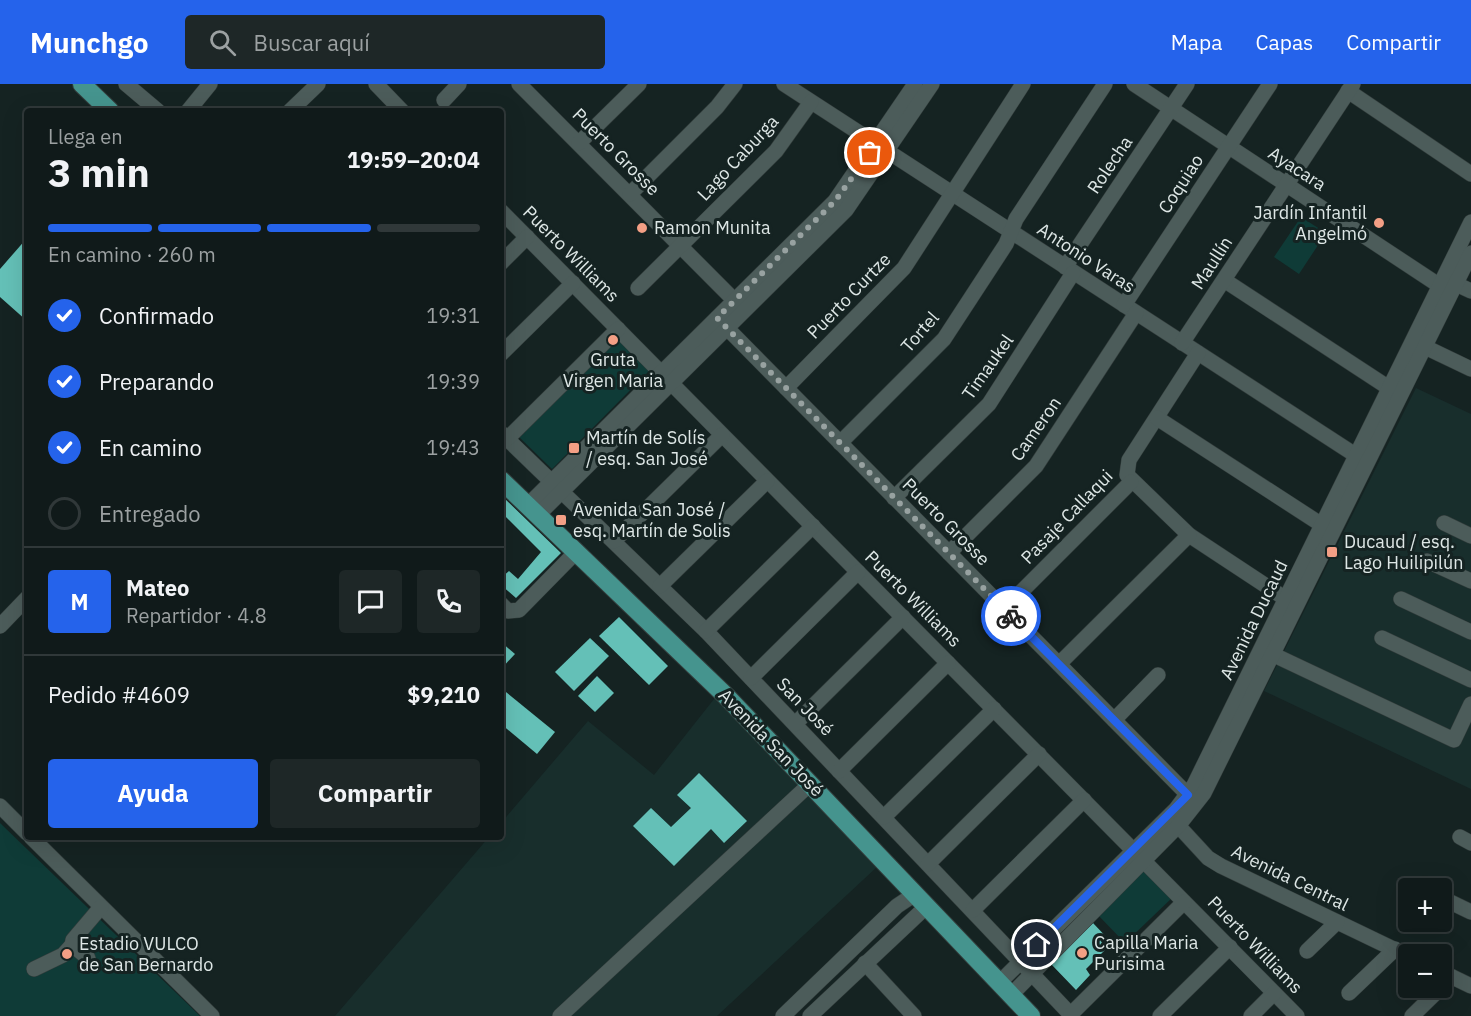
<!DOCTYPE html>
<html lang="es">
<head>
<meta charset="utf-8">
<style>
	:root { --surface:#101a1a; --page:#1e2727; --text:#f1f3f6; --muted:#9ca1a2; --line:#303839; --accent:#2563eb }
	body { margin:0; font-family:"IBM Plex Sans",sans-serif; background:var(--page); color:var(--text); height:100vh; display:flex; flex-direction:column; font-size:22px; white-space:nowrap }
	* { box-sizing:border-box; margin:0 }
	p { font-size:20px; color:var(--muted) }
	.icon { flex:none; width:33px; height:33px; fill:none; stroke:currentColor; stroke-width:2; stroke-linecap:round; stroke-linejoin:round }
	.map { position:relative; flex:1; overflow:hidden }
	.drawer { position:absolute; left:24px; top:24px; width:480px; height:732px; display:flex; flex-direction:column; background:var(--surface); border-radius:6px; box-shadow:0 6px 24px #0002,0 0 0 2px var(--line) }
	.drawer>* { flex:none }
	.controls { position:absolute; left:1398px; top:794px; display:grid; gap:12px }
	.controls a { display:grid; place-items:center; width:54px; height:54px; border-radius:6px; background:var(--surface); box-shadow:0 6px 24px #0002,0 0 0 2px var(--line); font-size:30px }
	.pin { position:absolute; display:grid; place-items:center; width:51px; height:51px; color:#fff; margin:-26px; border:3px solid #fff; border-radius:50%; box-shadow:0 2px 6px #0007 }
	.courier { position:absolute; display:grid; place-items:center; width:60px; height:60px; margin:-30px; border:4px solid #2563eb; border-radius:50%; background:#fff; color:#222; box-shadow:0 2px 8px #0007 }
	.head em { font-style:normal; font-weight:700 }
	.head div { display:flex; flex-direction:column-reverse }
	.head { display:flex; align-items:center; justify-content:space-between; height:102px; padding:0 24px }
	h1 { font-size:39px; font-weight:700; line-height:45px }
	.bar { display:grid; grid-template-columns:repeat(4,1fr); gap:9px 6px; align-content:center; height:72px; padding:0 24px }
	.bar i { height:8px; border-radius:4px; background:var(--line) }
	.bar .current { background:var(--accent) }
	.bar p { grid-column:span 4 }
	.line { display:flex; align-items:center; gap:15px; padding:0 24px; border-top:2px solid var(--line) }
	.line div { flex:1 }
	.round { display:grid; place-items:center; flex:none; width:63px; height:63px; border-radius:6px; background:var(--page) }
	ol { padding:0 24px; list-style:none }
	li { display:flex; align-items:center; gap:18px; height:66px }
	li p { margin-inline-start:auto }
	li .icon { padding:6px; border-radius:50%; background:var(--accent); color:#fff; stroke-width:4 }
	li:last-child { color:var(--muted) }
	li i { width:33px; height:33px; border:3px solid var(--line); border-radius:50% }
	.action { display:flex; gap:12px; margin-top:auto; padding:12px 24px }
	.action a { flex:1; height:69px; border-radius:6px; background:var(--accent); color:#fff; font-size:24px; font-weight:700; line-height:69px; text-align:center }
	.action a+a { background:var(--page); color:var(--text) }
	header { display:flex; align-items:center; gap:36px; box-sizing:border-box; height:84px; padding:0 30px; background:var(--accent); color:#fff }
	header strong { font-size:28px }
	nav { display:flex; gap:33px; margin-inline-start:auto; font-size:21px }
	.search { width:420px; height:54px; background:var(--page); display:flex; align-items:center; gap:15px; box-sizing:border-box; padding:0 21px; border-radius:6px; color:var(--muted); font-size:22px }
	.map>svg:first-child { display:block }
	.built { fill:#182e2c }
	.green { fill:#0f3b37 }
	.building { fill:#64c0b7 }
	.lines { fill:none; stroke-linecap:round; stroke-linejoin:round }
	.minor-casing { stroke:#323c3b; stroke-width:16 }
	.major-casing { stroke:#323c3b; stroke-width:20 }
	.minor { stroke:#4c5c5a; stroke-width:15 }
	.major { stroke:#45948e; stroke-width:18 }
	.done { stroke:#98a2a1; stroke-width:6; stroke-dasharray:0 10.8 }
	.route { stroke:#2563eb; stroke-width:8 }
	.poi-dot { fill:#f39f85; stroke:#152322; stroke-width:2 }
	.labels { text-anchor:middle; stroke-width:6; stroke-linejoin:round; paint-order:stroke }
	.street-label { font-size:18px; fill:#dee7e6; stroke:#152322 }
	.poi-label { font-size:18px; fill:#dee7e6; stroke:#152322; text-anchor:start }
</style>
</head>
<body>
<header>
<strong>Munchgo</strong>
<div class="search"><svg class="icon" aria-label="search" viewBox="0 0 24 24"><circle cx="10" cy="10" r="6"/><path d="M15 15l6 6"/></svg>Buscar aquí</div>
<nav><a>Mapa</a><a>Capas</a><a>Compartir</a></nav>
</header>
<div class="map">
<svg width="1471" height="932" viewBox="0 0 1471 932">
	<rect width="100%" height="100%" fill="#152322"/>
	<g class="built">
		<polygon points="1416,304 1471,330 1471,705 1264,607"/>
		<polygon points="718,610 878,782 717,932 335,932 489,753 501,753 501,739 588,637 654,691"/>
	</g>
	<g class="green">
		<polygon points="1301,133 1326,149 1299,190 1274,173"/>
		<polygon points="616,252 650,286 552,385 517,351"/>
		<polygon points="0,739 200,932 0,932"/>
		<polygon points="1147,782 1175,811 1125,859 1097,830"/>
	</g>
	<g class="building">
		<polygon points="27,154 27,237 0,213 0,185"/>
		<polygon points="501,411 561,469 516,514 501,501 501,494 509,487 518,495 541,468 501,428"/>
		<polygon points="619,533 668,582 649,601 599,552"/>
		<polygon points="590,554 609,572 574,607 555,588"/>
		<polygon points="501,558 515,570 501,585"/>
		<polygon points="597,592 614,609 595,628 578,612"/>
		<polygon points="501,604 555,648 537,670 501,640"/>
		<polygon points="699,689 747,737 724,759 711,745 674,782 633,742 651,724 671,743 691,724 677,711"/>
		<polygon points="1093,839 1112,859 1086,885 1090,891 1076,906 1051,880"/>
	</g>
	<g class="lines">
		<defs>
			<g id="minor">
				<polyline points="126,0 158,27"/>
				<polyline points="376,0 402,27"/>
				<polyline points="519,0 735,217"/>
				<polyline points="784,0 1363,376"/>
				<polyline points="1134,0 1440,202"/>
				<polyline points="1348,7 1471,90"/>
				<polyline points="444,16 459,0"/>
				<polyline points="188,27 210,0"/>
				<polyline points="290,27 318,0"/>
				<polyline points="579,59 639,0"/>
				<polyline points="630,110 717,23 735,0"/>
				<polyline points="501,127 1297,932"/>
				<polyline points="501,179 527,153"/>
				<polyline points="1065,183 1187,0"/>
				<polyline points="1224,196 1389,304"/>
				<polyline points="1456,200 1471,207"/>
				<polyline points="638,204 776,67 811,18"/>
				<polyline points="1124,221 1270,0"/>
				<polyline points="717,234 1194,717"/>
				<polyline points="1182,259 1353,0"/>
				<polyline points="1425,263 1471,285"/>
				<polyline points="1198,269 1129,376 1127,391 1189,451 1286,515"/>
				<polyline points="501,270 573,199"/>
				<polyline points="786,304 904,184 1023,0"/>
				<polyline points="1157,334 1322,441"/>
				<polyline points="501,349 706,547 1072,932"/>
				<polyline points="507,355 618,245"/>
				<polyline points="840,359 944,255 1006,160 1016,135 1105,0"/>
				<polyline points="894,414 989,320 1073,189"/>
				<polyline points="528,421 835,117 915,0"/>
				<polyline points="538,431 846,126 932,0"/>
				<polyline points="1444,439 1471,452"/>
				<polyline points="614,457 722,351"/>
				<polyline points="949,469 1036,382 1136,229"/>
				<polyline points="1427,477 1471,497"/>
				<polyline points="660,502 767,397"/>
				<polyline points="1401,515 1471,548"/>
				<polyline points="501,520 508,527 519,526 577,467"/>
				<polyline points="1004,525 1131,398"/>
				<polyline points="0,542 27,514"/>
				<polyline points="706,547 813,442"/>
				<polyline points="1382,554 1471,596"/>
				<polyline points="1274,571 1454,656 1471,620"/>
				<polyline points="1059,580 1189,451"/>
				<polyline points="751,594 858,488"/>
				<polyline points="1114,636 1158,591"/>
				<polyline points="795,640 903,533"/>
				<polyline points="839,687 948,579"/>
				<polyline points="0,722 27,749"/>
				<polyline points="884,733 994,625"/>
				<polyline points="1172,735 1208,774 1221,782 1408,872"/>
				<polyline points="31,753 212,932"/>
				<polyline points="1460,753 1471,759"/>
				<polyline points="928,780 1039,670"/>
				<polyline points="1442,814 1471,828"/>
				<polyline points="973,826 1084,716"/>
				<polyline points="1307,867 1337,838"/>
				<polyline points="88,874 72,861 73,856 101,823"/>
				<polyline points="865,879 914,932"/>
				<polyline points="34,885 63,871 72,861"/>
				<polyline points="1442,888 1471,902"/>
				<polyline points="999,899 1176,725 1194,701 1471,138"/>
				<polyline points="1349,909 1395,865"/>
				<polyline points="1011,911 1178,742 1204,709 1471,169"/>
				<polyline points="1071,930 1184,818"/>
				<polyline points="560,932 810,700"/>
				<polyline points="783,932 897,822 915,810"/>
				<polyline points="810,932 927,822"/>
				<polyline points="1160,932 1230,863"/>
				<polyline points="1251,932 1274,909"/>
				<polyline points="1412,932 1452,893"/>
			</g>
			<g id="major">
				<polyline points="82,0 110,27"/>
				<polyline points="501,396 726,612 1031,932"/>
			</g>
		</defs>
		<use href="#minor" class="minor-casing"/>
		<use href="#major" class="major-casing"/>
		<use href="#minor" class="minor"/>
		<use href="#major" class="major"/>
	</g>
	<g class="lines">
		<polyline class="done" points="870,69 835,117 717,234 1011,532"/>
		<polyline class="route" points="1011,532 1188,711 1037,861"/>
	</g>
	<g class="poi-dot">
		<circle cx="1379" cy="139" r="6"/>
		<circle cx="642" cy="144" r="6"/>
		<circle cx="613" cy="256" r="6"/>
		<rect x="568" y="358" width="12" height="12" rx="3"/>
		<rect x="555" y="430" width="12" height="12" rx="3"/>
		<rect x="1326" y="462" width="12" height="12" rx="3"/>
		<circle cx="1082" cy="869" r="6"/>
		<circle cx="67" cy="870" r="6"/>
	</g>
	<g class="labels">
		<g class="street-label">
			<text transform="translate(616 68) rotate(45)" y="6">Puerto Grosse</text>
			<text transform="translate(738 74) rotate(-47)" y="6">Lago Caburga</text>
			<text transform="translate(1110 81) rotate(-56)" y="6">Rolecha</text>
			<text transform="translate(1297 85) rotate(33)" y="6">Ayacara</text>
			<text transform="translate(1181 100) rotate(-57)" y="6">Coquiao</text>
			<text transform="translate(571 170) rotate(45)" y="6">Puerto Williams</text>
			<text transform="translate(1086 174) rotate(33)" y="6">Antonio Varas</text>
			<text transform="translate(1212 179) rotate(-57)" y="6">Maullín</text>
			<text transform="translate(849 212) rotate(-46)" y="6">Puerto Curtze</text>
			<text transform="translate(920 248) rotate(-49)" y="6">Tortel</text>
			<text transform="translate(988 283) rotate(-55)" y="6">Timaukel</text>
			<text transform="translate(1036 345) rotate(-55)" y="6">Cameron</text>
			<text transform="translate(1067 433) rotate(-46)" y="6">Pasaje Callaqui</text>
			<text transform="translate(946 438) rotate(45)" y="6">Puerto Grosse</text>
			<text transform="translate(913 515) rotate(45)" y="6">Puerto Williams</text>
			<text transform="translate(1254 536) rotate(-64)" y="6">Avenida Ducaud</text>
			<text transform="translate(805 623) rotate(46)" y="6">San José</text>
			<text transform="translate(771 659) rotate(46)" y="6">Avenida San José</text>
			<text transform="translate(1290 794) rotate(26)" y="6">Avenida Central</text>
			<text transform="translate(1255 861) rotate(46)" y="6">Puerto Williams</text>
		</g>
		<g class="poi-label">
			<text x="1367" y="135" text-anchor="end">Jardín Infantil<tspan x="1367" dy="21">Angelmó</tspan></text>
			<text x="654" y="150">Ramon Munita</text>
			<text x="613" y="282" text-anchor="middle">Gruta<tspan x="613" dy="21">Virgen Maria</tspan></text>
			<text x="586" y="360">Martín de Solís<tspan x="586" dy="21">/ esq. San José</tspan></text>
			<text x="573" y="432">Avenida San José /<tspan x="573" dy="21">esq. Martín de Solis</tspan></text>
			<text x="1344" y="464">Ducaud / esq.<tspan x="1344" dy="21">Lago Huilipilún</tspan></text>
			<text x="1094" y="865">Capilla Maria<tspan x="1094" dy="21">Purisima</tspan></text>
			<text x="79" y="866">Estadio VULCO<tspan x="79" dy="21">de San Bernardo</tspan></text>
		</g>
	</g>
</svg>
<div class="controls">
<a>+</a>
<a>−</a>
</div>
<div class="pin" style="left:870px;top:69px;background:#ea580c"><svg class="icon" aria-label="bag" viewBox="0 0 24 24"><path d="M5 8h14l-1 12H6zM9 8a3 3 0 0 1 6 0"/></svg></div>
<div class="pin" style="left:1037px;top:861px;background:#1f2937"><svg class="icon" aria-label="home" viewBox="0 0 24 24"><path d="M3 11l9-7 9 7M6 9v11h12V9"/></svg></div>
<div class="courier" style="left:1011px;top:532px"><svg class="icon" aria-label="bike" viewBox="0 0 24 24"><circle cx="6" cy="16" r="4"/><circle cx="18" cy="16" r="4"/><path d="M6 16l4-8h5l3 8M10 8l3 8H6M13 5h3"/></svg></div>
<section class="drawer">
<div class="head"><div><h1>3 min</h1><p>Llega en</p></div><em>19:59–20:04</em></div>
<div class="bar"><i class="current"></i><i class="current"></i><i class="current"></i><i></i><p>En camino · 260 m</p></div>
<ol>
<li><svg class="icon" aria-label="check" viewBox="0 0 24 24"><path d="M5 12l5 5 9-10"/></svg>Confirmado<p>19:31</p></li>
<li><svg class="icon" aria-label="check" viewBox="0 0 24 24"><path d="M5 12l5 5 9-10"/></svg>Preparando<p>19:39</p></li>
<li><svg class="icon" aria-label="check" viewBox="0 0 24 24"><path d="M5 12l5 5 9-10"/></svg>En camino<p>19:43</p></li>
<li><i></i>Entregado</li>
</ol>
<div class="line" style="height:108px"><b class="round" style="background:var(--accent);color:#fff">M</b><div><b>Mateo</b><p>Repartidor · 4.8</p></div><a class="round"><svg class="icon" aria-label="chat" viewBox="0 0 24 24"><path d="M4 5h16v11H9l-5 4z"/></svg></a><a class="round"><svg class="icon" aria-label="phone" viewBox="0 0 24 24"><path d="M5 4h4l2 5-3 2q2 4 5 5l2-3 5 2v4C11 20 4 13 5 4z"/></svg></a></div>
<div class="line" style="height:78px"><div>Pedido #4609</div><b>$9,210</b></div>
<div class="action"><a>Ayuda</a><a>Compartir</a></div>
</section>
</div>
</body>
</html>
